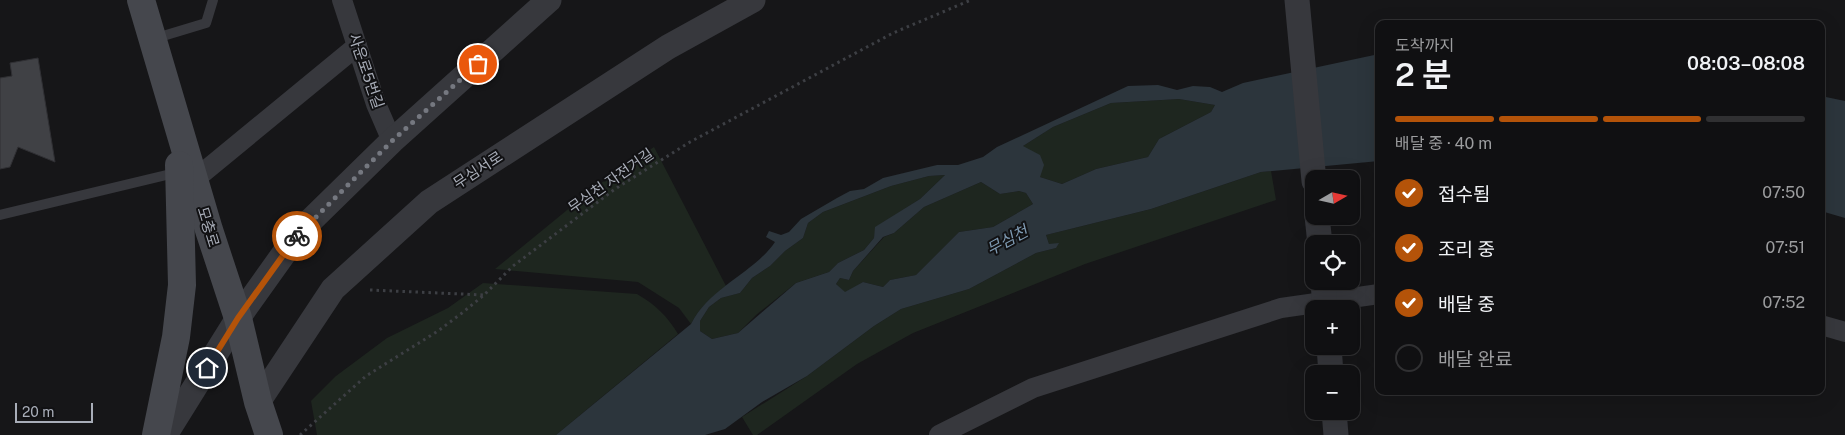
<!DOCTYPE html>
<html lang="ko">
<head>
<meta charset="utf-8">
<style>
	:root { --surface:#101012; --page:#19191b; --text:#f1f3f6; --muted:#9c9d9f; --line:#303032; --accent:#b45309 }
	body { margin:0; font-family:"Public Sans","Noto Sans KR",sans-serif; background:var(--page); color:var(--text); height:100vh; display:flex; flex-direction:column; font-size:19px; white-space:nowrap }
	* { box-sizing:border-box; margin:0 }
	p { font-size:16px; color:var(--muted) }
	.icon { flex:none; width:28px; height:28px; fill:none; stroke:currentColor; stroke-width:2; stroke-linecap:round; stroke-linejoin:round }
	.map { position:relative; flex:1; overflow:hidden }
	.panel { position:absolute; left:1375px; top:20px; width:450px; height:375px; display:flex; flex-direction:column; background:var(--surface); border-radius:10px; box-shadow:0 5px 20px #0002,0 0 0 1px var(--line) }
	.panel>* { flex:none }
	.needle { width:32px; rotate:81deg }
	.tools { position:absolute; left:1305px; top:170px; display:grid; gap:10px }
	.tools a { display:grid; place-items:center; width:55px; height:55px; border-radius:10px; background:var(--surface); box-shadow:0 5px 20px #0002,0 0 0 1px var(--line); font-size:25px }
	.scale { position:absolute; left:15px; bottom:12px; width:78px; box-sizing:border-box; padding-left:5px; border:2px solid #a8adb8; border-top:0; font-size:14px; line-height:18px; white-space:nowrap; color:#a8adb8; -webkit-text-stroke:4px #111113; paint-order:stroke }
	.pin { position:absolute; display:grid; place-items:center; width:42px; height:42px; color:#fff; margin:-21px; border:2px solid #fff; border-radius:50%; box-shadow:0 1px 5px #0007 }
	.courier { position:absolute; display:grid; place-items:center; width:50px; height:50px; margin:-25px; border:4px solid #b45309; border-radius:50%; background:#fff; color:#222; box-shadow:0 1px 6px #0007 }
	.summary em { font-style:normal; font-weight:600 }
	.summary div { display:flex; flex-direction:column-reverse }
	.summary { display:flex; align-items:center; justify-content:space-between; height:85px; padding:0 20px }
	h1 { font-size:32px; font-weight:600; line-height:38px }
	.bar { display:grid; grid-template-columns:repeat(4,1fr); gap:8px 5px; align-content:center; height:60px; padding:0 20px }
	.bar i { height:6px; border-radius:4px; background:var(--line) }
	.bar .on { background:var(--accent) }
	.bar p { grid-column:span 4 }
	ol { padding:0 20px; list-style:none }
	li { display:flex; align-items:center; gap:15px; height:55px }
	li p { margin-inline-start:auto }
	li .icon { padding:5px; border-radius:50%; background:var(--accent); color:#fff; stroke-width:4 }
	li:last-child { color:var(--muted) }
	li i { width:28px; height:28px; border:2px solid var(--line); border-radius:50% }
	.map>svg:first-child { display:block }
	.green { fill:#1e261f }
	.water { fill:#2c353c; fill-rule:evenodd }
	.building { fill:#404145; stroke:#303034 }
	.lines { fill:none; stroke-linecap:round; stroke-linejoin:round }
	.path { stroke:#3d3f44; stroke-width:3; stroke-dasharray:2.5 4; stroke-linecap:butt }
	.service { stroke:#37383d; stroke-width:10 }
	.minor { stroke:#37383d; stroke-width:20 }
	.tertiary { stroke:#37383d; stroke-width:25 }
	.secondary { stroke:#45474d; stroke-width:28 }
	.tertiary-bridge { stroke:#37383d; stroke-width:25 }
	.done { stroke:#757880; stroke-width:5; stroke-dasharray:0 9 }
	.route { stroke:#b45309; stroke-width:6 }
	.labels { text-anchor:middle; stroke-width:4; stroke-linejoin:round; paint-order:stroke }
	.street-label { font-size:15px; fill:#a8adb8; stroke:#111113 }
	.water-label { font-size:16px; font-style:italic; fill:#7f9bb3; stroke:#111113 }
</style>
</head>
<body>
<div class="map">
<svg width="1845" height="435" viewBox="0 0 1845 435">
	<rect width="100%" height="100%" fill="#161618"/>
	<g class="green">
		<polygon points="1179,99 1215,105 1211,112 1159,139 1148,157 1096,169 1062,184 1040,177 1023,146 1053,127 1111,103"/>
		<path d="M654,147L726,286C712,297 699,308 691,324L679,308L638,282L495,269L594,188Z"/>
		<polygon points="1271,171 1276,200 1085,264 913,333 857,364 757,435 753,435 742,417 807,376 874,326 901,309 969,289 1036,253 1056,248 1049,244 1046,235 1151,209 1261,172"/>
		<polygon points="945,175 920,199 876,227 874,238 864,250 838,263 829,272 796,283 756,315 738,333 712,339 700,331 700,321 709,307 721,298 740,293 752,278 770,266 785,251 803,238 808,223 823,212 891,186 929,176"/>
		<polygon points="981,182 1000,194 1019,191 1026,193 1033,204 993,227 959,232 916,275 890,280 883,287 863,282 845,293 836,284 840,278 849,280 853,271 884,237 894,233 924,207"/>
		<path d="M483,283L637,294C656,305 667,316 678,334L556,435H317L311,401L336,376L387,338L448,308Z"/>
	</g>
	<g class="water">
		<path d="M1379,54V161L1261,172L1151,209L1046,235L1049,244L1059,243L1056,248L1036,253L969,289L901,309L874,326L807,376L762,402L725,429L705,435H556L691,324C710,287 754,273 775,242L766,237L769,231L781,235L789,232L801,219L837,198L850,191L864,189L883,178L937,165H958L983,157L997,147L1128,86L1158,85L1177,90L1193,86L1210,87L1222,92L1243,83ZM1179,99L1215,105L1211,112L1159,139L1148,157L1096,169L1062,184L1040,177L1044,165L1040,155L1023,146L1053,127L1111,103ZM945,175L920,199L875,227L874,238L864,250L838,263L829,272L796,283L738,333L712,339L700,331V321L709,307L721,298L740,293L752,278L770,266L785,251L803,238L808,223L823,212L891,186L929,176ZM981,182L1000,194L1019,191L1026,193L1033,204L993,227L959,232L916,275L890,280L883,287L863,282L845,292L836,284L840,278L849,280L853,271L883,237L894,233L924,207Z"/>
		<polygon points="1821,96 1845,101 1845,218 1821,211"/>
	</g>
	<polygon class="building" points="38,58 55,162 18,147 10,167 0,169 0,78 12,76 10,63"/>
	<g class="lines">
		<g class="path">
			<polyline points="370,290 484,295"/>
			<polyline points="300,435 366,376 438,331 462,313 484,295 513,266 615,189 690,142 893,33 971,0"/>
		</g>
		<g class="service">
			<polyline points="153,39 206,23 213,0"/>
			<polyline points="0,215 179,172"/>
		</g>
		<g class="minor">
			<polyline points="342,0 376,104 392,141"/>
			<polyline points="194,180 357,46"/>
			<polyline points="1821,325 1845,332"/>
			<polyline points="939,435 1033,388 1281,308 1379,294"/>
		</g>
		<g class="tertiary">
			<polyline points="1297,0 1314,181"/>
			<polyline points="1317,216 1320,244"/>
			<polyline points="1329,346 1331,374"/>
			<polyline points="258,402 333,289 429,202 668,47 753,0"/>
			<polyline points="1334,411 1336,435"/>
			<polyline points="165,435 238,318 300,231 392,141 549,0"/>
		</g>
		<g class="secondary">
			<polyline points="141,0 209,230 238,318 258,402 269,435"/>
			<polyline points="156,435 176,337 182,285 179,165"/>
		</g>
		<polyline class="tertiary-bridge" points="1323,281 1325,309"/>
	</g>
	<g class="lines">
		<polyline class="done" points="297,236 392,141 478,64"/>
		<polyline class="route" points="207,368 238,318 297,236"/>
	</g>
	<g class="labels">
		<g class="street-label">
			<text transform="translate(366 71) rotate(71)" y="5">사운로5번길</text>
			<text transform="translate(478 170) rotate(-33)" y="5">무심서로</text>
			<text transform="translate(611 181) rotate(-35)" y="5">무심천 자전거길</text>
			<text transform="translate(208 227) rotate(73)" y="5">모충로</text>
		</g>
		<g class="water-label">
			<text transform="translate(1007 240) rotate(-28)" y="6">무심천</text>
		</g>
	</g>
</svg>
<div class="tools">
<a><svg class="needle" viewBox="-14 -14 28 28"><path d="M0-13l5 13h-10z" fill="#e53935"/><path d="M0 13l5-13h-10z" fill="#9c9d9f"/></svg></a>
<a><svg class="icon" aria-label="locate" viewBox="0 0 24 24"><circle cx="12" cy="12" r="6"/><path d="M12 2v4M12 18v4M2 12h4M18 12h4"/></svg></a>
<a>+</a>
<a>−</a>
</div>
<div class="scale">20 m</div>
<div class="pin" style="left:478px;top:64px;background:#ea580c"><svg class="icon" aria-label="bag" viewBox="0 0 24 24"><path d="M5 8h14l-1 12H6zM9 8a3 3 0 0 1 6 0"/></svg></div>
<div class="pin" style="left:207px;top:368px;background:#1f2937"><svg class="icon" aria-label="home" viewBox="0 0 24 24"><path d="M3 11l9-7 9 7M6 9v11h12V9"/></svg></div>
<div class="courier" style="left:297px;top:236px"><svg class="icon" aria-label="bike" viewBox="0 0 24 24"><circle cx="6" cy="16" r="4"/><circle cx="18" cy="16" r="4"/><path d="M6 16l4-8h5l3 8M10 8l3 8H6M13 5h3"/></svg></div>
<section class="panel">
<div class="summary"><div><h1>2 분</h1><p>도착까지</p></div><em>08:03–08:08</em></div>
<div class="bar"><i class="on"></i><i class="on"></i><i class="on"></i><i></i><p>배달 중 · 40 m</p></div>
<ol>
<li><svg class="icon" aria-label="check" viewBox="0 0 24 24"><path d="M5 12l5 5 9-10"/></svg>접수됨<p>07:50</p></li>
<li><svg class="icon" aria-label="check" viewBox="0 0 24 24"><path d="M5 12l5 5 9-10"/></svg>조리 중<p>07:51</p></li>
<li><svg class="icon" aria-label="check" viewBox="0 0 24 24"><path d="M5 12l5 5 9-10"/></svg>배달 중<p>07:52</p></li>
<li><i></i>배달 완료</li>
</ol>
</section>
</div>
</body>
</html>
